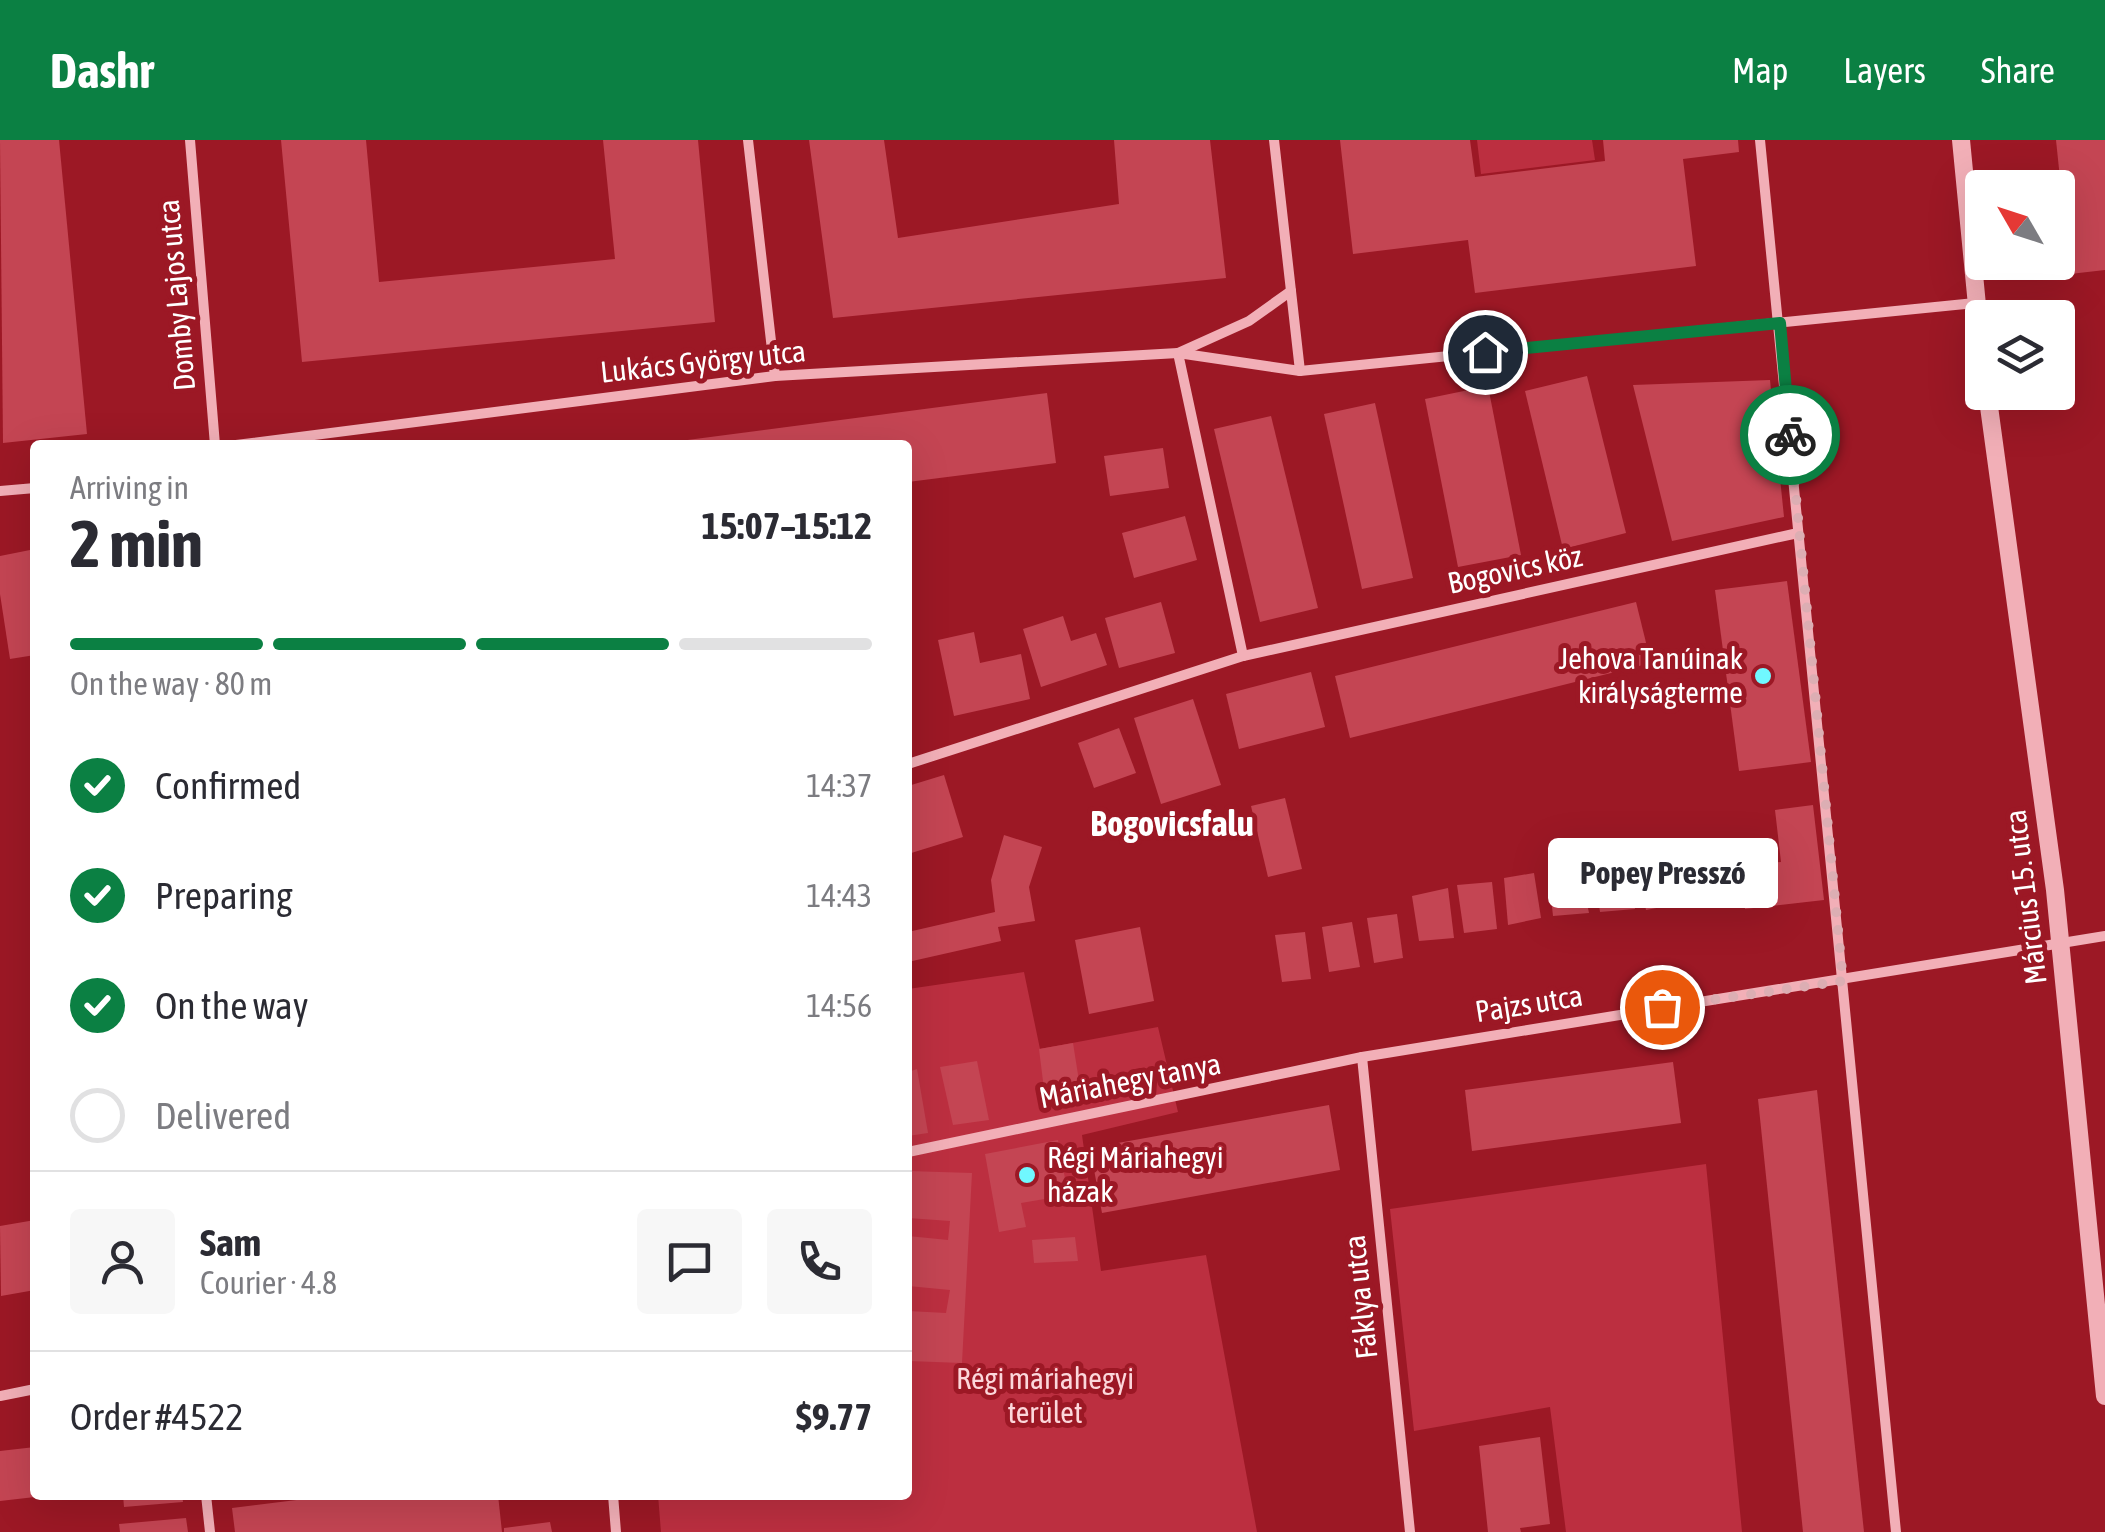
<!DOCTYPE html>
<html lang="en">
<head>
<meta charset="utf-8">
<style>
	:root { --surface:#fff; --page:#f7f7f7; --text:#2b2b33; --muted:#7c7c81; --line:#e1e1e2; --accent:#0b8043 }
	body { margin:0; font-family:"Asap Condensed",sans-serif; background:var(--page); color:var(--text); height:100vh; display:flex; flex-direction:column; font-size:38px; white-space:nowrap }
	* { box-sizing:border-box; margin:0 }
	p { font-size:32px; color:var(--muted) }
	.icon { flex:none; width:55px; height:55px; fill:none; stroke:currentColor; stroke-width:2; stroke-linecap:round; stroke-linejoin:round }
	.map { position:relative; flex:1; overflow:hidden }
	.details { position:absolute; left:30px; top:300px; width:882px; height:1060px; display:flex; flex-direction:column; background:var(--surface); border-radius:10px; box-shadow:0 10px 40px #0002 }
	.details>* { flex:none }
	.needle { width:65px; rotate:309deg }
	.fabs { position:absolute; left:1965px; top:30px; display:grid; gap:20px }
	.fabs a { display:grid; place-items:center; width:110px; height:110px; border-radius:10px; background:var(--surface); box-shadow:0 10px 40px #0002; font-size:50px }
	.pin { position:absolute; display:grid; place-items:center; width:85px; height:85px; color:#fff; margin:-42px; border:5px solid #fff; border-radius:50%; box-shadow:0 2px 10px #0007 }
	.courier { position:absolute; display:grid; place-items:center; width:100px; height:100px; margin:-50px; border:8px solid #0b8043; border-radius:50%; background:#fff; color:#222; box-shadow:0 2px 12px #0007 }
	.bubble { position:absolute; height:70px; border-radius:10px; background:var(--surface); box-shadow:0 10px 40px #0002; font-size:32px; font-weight:700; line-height:70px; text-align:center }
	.head em { font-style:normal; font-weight:700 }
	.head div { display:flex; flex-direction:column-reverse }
	.head { display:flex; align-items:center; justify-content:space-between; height:170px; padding:0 40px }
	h1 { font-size:65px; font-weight:700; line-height:75px }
	.bar { display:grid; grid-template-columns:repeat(4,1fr); gap:15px 10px; align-content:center; height:120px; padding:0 40px }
	.bar i { height:12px; border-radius:8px; background:var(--line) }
	.bar .on { background:var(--accent) }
	.bar p { grid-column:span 4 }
	.line { display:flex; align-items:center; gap:25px; padding:0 40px; border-top:2px solid var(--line) }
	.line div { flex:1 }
	.round { display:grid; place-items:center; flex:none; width:105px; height:105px; border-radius:10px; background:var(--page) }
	ol { padding:0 40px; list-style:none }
	li { display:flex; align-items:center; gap:30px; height:110px }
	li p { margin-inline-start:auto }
	li .icon { padding:10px; border-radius:50%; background:var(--accent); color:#fff; stroke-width:4 }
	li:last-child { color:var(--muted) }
	li i { width:55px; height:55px; border:5px solid var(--line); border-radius:50% }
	header { display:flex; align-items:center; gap:60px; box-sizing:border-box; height:140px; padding:0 50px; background:var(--accent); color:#fff }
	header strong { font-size:48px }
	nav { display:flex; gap:55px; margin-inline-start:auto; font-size:35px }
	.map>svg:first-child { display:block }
	.green { fill:#bc2f40 }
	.building { fill:#c44553 }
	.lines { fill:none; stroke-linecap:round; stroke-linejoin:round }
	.minor { stroke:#f2afb7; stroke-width:10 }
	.tertiary { stroke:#f2afb7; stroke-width:18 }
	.done { stroke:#dcaeb3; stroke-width:10; stroke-dasharray:0 18 }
	.route { stroke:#0b8043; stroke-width:12 }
	.poi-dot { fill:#70f8ff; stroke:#9c1825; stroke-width:4 }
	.labels { text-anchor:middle; stroke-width:10; stroke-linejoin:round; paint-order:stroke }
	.street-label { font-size:30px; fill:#fff; stroke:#9c1825 }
	.poi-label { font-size:30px; fill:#fff; stroke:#9c1825; text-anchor:end }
	.park-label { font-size:30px; fill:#fcd7db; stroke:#9c1825 }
	.quarter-label { font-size:35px; font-weight:bold; fill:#fff; stroke:#9c1825 }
</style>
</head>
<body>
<header>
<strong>Dashr</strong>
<nav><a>Map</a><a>Layers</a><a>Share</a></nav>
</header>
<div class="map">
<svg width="2105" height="1392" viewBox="0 0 2105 1392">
	<rect width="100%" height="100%" fill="#9c1825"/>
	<g class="green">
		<polygon points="1477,0 1592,0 1595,20 1481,34"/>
		<polygon points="1024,832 1040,909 1158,887 1178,972 1082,995 1101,1131 1206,1115 1257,1392 661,1392 658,1355 908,1355 908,849"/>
		<polygon points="1706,1024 1742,1392 1566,1392 1550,1267 1414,1291 1390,1069"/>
	</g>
	<g class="building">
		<polygon points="0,0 59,0 87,294 3,303"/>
		<polygon points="281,0 366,0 379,142 615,119 603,0 698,0 715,182 302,222"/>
		<polygon points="809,0 884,0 898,98 1119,64 1114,0 1210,0 1226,138 833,178"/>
		<polygon points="1340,0 1470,0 1475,37 1605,21 1603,0 1738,0 1739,12 1683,19 1696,126 1475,153 1468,100 1353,114"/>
		<polygon points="2056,0 2105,0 2105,130 2070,134"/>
		<polygon points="1587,236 1626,393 1563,409 1525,251"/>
		<polygon points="1770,240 1784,377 1672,401 1633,245"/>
		<polygon points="1488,246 1521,415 1458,427 1425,259"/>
		<polygon points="1047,253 1056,323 908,342 908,305 649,305"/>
		<polygon points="1375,263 1413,438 1362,449 1324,274"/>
		<polygon points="1271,276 1318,468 1260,482 1214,289"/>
		<polygon points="1163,308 1169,348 1110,356 1104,316"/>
		<polygon points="1185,376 1197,420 1134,438 1122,393"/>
		<polygon points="35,409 35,515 10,519 0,454 0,416"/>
		<polygon points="1787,441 1811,622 1739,631 1715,450"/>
		<polygon points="1161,462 1175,513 1119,528 1105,478"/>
		<polygon points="1636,462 1651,523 1350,598 1335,536"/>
		<polygon points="1063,476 1071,501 1096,493 1107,525 1041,547 1023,489"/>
		<polygon points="974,492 980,523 1021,514 1030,559 954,576 938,500"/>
		<polygon points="1311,532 1325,587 1239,609 1226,554"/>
		<polygon points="1193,559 1221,645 1161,664 1134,578"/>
		<polygon points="1119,588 1136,633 1094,648 1078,603"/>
		<polygon points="944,635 963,697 908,714 908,646"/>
		<polygon points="1285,658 1302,729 1268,737 1251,666"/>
		<polygon points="1813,665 1824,760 1745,769 1740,727 1781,722 1775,670"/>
		<polygon points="1004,695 1042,707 1029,747 1035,781 998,787 1001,801 908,822 908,792 995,772 991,740"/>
		<polygon points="1676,713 1687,762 1646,770 1637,719"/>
		<polygon points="1724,713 1726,759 1694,763 1689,715"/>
		<polygon points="1628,718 1635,769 1600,772 1593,723"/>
		<polygon points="1580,728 1589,773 1553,776 1548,730"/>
		<polygon points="1534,733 1541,778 1508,785 1504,738"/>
		<polygon points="1492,742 1497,789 1464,793 1457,745"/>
		<polygon points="1448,748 1454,798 1419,801 1412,756"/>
		<polygon points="1397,774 1403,818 1374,823 1367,778"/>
		<polygon points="1352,782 1360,827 1329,832 1322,787"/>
		<polygon points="1140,787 1154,861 1089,874 1075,800"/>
		<polygon points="1305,792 1311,839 1282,842 1275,795"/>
		<polygon points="1073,903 1082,960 1046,965 1039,909"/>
		<polygon points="977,921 989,980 953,985 940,927"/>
		<polygon points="1673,922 1681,983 1472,1011 1465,950"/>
		<polygon points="917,929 928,993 908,996 908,932"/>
		<polygon points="1817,950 1864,1392 1803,1392 1758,959"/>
		<polygon points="1329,965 1340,1030 1102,1073 1090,1008"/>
		<polygon points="1058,1000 1068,1055 1021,1063 1026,1087 999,1092 985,1014"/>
		<polygon points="908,1031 972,1033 962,1223 908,1221 908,1171 946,1173 950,1150 908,1146 908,1096 948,1100 950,1081 908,1078"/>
		<polygon points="35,1080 35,1150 1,1156 0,1086"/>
		<polygon points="1075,1097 1078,1121 1034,1123 1032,1100"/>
		<polygon points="1540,1297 1550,1384 1520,1388 1521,1392 1488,1392 1479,1306"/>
		<polygon points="35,1307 35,1357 0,1361 0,1311"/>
		<polygon points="123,1355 182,1355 183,1362 124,1367"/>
		<polygon points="337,1355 498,1355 502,1392 235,1392 232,1368"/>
		<polygon points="186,1378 188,1392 120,1392 119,1384"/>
		<polygon points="550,1382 552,1392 504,1392 504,1388"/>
	</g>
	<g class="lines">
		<g class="minor">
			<polyline points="190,0 215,305"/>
			<polyline points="748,0 775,236"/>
			<polyline points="1274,0 1300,231"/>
			<polyline points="1760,0 1896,1392"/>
			<polyline points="236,305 775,236 1178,213 1300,231 1975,163"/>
			<polyline points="0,351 35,348"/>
			<polyline points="1243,516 1178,213 1249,181 1291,151"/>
			<polyline points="908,624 1243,516 1798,393"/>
			<polyline points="1362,917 1410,1392"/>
			<polyline points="908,1012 1362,917 2105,796"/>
			<polyline points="0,1256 35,1249"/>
			<polyline points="206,1355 210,1392"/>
			<polyline points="613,1355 616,1392"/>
		</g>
		<g class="tertiary">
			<polyline points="1961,0 1982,217"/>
			<polyline points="1987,252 2055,750 2105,1256"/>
		</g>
	</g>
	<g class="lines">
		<polyline class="done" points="1662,867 1843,841 1790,295"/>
		<polyline class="route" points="1485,212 1780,183 1790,295"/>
	</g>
	<g class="poi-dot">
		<circle cx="1763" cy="536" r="10"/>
		<circle cx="1027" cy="1035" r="10"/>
	</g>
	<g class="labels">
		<g class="street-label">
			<text transform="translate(177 155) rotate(-95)" y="10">Domby Lajos utca</text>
			<text transform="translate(703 222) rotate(-6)" y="10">Lukács György utca</text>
			<text transform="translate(1515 430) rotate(-12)" y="10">Bogovics köz</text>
			<text transform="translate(2026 757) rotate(-97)" y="10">Március 15. utca</text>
			<text transform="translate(1529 864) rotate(-9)" y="10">Pajzs utca</text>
			<text transform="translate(1130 941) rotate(-11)" y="10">Máriahegy tanya</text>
			<text transform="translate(1361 1157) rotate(-96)" y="10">Fáklya utca</text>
		</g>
		<g class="poi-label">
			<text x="1743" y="529">Jehova Tanúinak<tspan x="1743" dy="34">királyságterme</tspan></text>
			<text x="1047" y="1028" text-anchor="start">Régi Máriahegyi<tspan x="1047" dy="34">házak</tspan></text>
		</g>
		<g class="park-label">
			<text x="1045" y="1249">Régi máriahegyi<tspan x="1045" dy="34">terület</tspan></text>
		</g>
		<g class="quarter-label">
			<text x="1172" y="696">Bogovicsfalu</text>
		</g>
	</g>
</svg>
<div class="fabs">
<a><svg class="needle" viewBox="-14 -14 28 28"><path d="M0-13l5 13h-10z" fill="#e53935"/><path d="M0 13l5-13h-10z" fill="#7c7c81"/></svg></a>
<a><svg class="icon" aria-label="layers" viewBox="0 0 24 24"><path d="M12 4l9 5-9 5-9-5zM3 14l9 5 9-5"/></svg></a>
</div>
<div class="pin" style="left:1662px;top:867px;background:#ea580c"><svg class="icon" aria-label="bag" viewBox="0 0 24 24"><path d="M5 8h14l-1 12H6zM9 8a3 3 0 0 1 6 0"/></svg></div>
<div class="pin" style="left:1485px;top:212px;background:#1f2937"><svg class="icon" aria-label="home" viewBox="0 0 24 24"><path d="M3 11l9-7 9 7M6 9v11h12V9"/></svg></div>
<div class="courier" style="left:1790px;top:295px"><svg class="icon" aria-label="bike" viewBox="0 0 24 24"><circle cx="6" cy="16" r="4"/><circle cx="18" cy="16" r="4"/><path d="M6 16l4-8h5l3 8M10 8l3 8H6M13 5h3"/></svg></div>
<div class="bubble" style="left:1548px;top:698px;width:230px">Popey Presszó</div>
<section class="details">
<div class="head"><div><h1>2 min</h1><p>Arriving in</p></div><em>15:07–15:12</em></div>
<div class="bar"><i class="on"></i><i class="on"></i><i class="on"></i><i></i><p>On the way · 80 m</p></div>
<ol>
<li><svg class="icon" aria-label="check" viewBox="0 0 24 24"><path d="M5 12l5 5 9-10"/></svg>Confirmed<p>14:37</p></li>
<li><svg class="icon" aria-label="check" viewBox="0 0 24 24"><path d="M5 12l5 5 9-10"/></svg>Preparing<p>14:43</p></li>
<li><svg class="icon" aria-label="check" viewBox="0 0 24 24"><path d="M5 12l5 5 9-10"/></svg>On the way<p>14:56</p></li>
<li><i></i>Delivered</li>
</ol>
<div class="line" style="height:180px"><a class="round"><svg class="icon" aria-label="person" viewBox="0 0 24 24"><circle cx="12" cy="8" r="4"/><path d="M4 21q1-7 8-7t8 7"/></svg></a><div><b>Sam</b><p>Courier · 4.8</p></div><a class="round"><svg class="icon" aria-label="chat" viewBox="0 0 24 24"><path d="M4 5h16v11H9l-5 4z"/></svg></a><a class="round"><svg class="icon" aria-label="phone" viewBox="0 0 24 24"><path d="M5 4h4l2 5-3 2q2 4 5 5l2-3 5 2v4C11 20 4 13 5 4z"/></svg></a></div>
<div class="line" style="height:130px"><div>Order #4522</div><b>$9.77</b></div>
</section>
</div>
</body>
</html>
